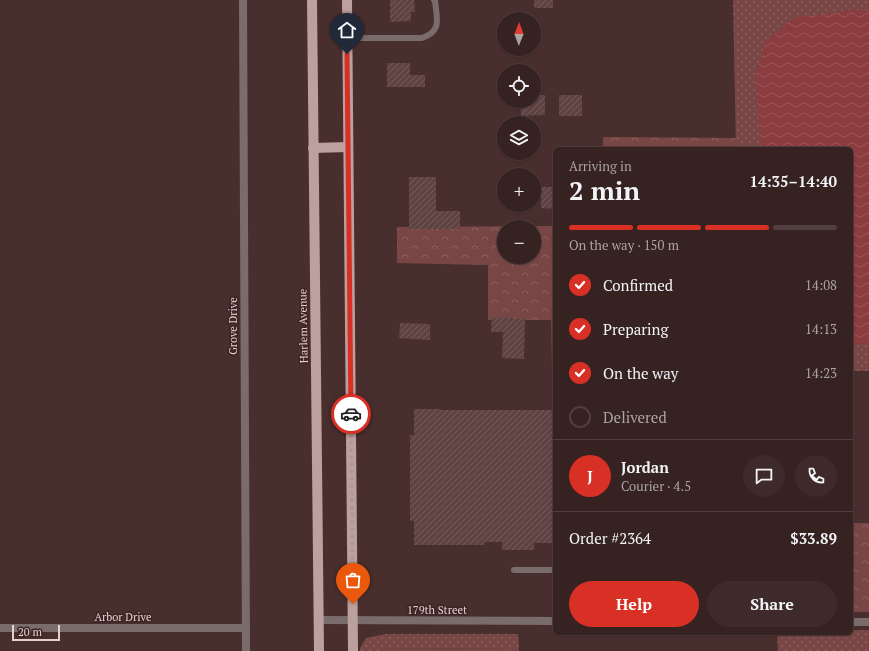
<!DOCTYPE html>
<html lang="en">
<head>
<meta charset="utf-8">
<style>
	:root { --surface:#372222; --page:#3e2a2a; --text:#f1f3f6; --muted:#aaa4a5; --line:#513f40; --accent:#d93025 }
	body { margin:0; font-family:"PT Serif",serif; background:var(--page); color:var(--text); height:100vh; display:flex; flex-direction:column; font-size:15px; white-space:nowrap }
	* { box-sizing:border-box; margin:0 }
	p { font-size:13px; color:var(--muted) }
	.icon { flex:none; width:22px; height:22px; fill:none; stroke:currentColor; stroke-width:2; stroke-linecap:round; stroke-linejoin:round }
	.map { position:relative; flex:1; overflow:hidden }
	.side { position:absolute; left:553px; top:147px; width:300px; height:488px; display:flex; flex-direction:column; background:var(--surface); border-radius:6px; box-shadow:0 1px 3px #0004,0 0 0 1px var(--line) }
	.side>* { flex:none }
	.needle { width:26px; rotate:1deg }
	.controls { position:absolute; left:497px; top:12px; display:grid; gap:8px }
	.controls a { display:grid; place-items:center; width:44px; height:44px; border-radius:50%; background:var(--surface); box-shadow:0 1px 3px #0004,0 0 0 1px var(--line); font-size:20px }
	.scale { position:absolute; left:12px; bottom:10px; width:48px; box-sizing:border-box; padding-left:4px; border:2px solid #e3d1d0; border-top:0; font-size:11px; line-height:14px; white-space:nowrap; color:#e3d1d0; -webkit-text-stroke:3px #3e2424; paint-order:stroke }
	.pin { position:absolute; display:grid; place-items:center; width:34px; height:34px; color:#fff; margin:-41px -17px; border-radius:50% 50% 50% 0; rotate:-45deg; box-shadow:0 0 4px #0007 }
	.pin .icon { rotate:45deg }
	.courier { position:absolute; display:grid; place-items:center; width:40px; height:40px; margin:-20px; border:3px solid #d93025; border-radius:50%; background:#fff; color:#222; box-shadow:0 1px 5px #0007 }
	.headline em { font-style:normal; font-weight:600 }
	.headline div { display:flex; flex-direction:column-reverse }
	.headline { display:flex; align-items:center; justify-content:space-between; height:68px; padding:0 16px }
	h1 { font-size:26px; font-weight:600; line-height:30px }
	.bar { display:grid; grid-template-columns:repeat(4,1fr); gap:6px 4px; align-content:center; height:48px; padding:0 16px }
	.bar i { height:5px; border-radius:3px; background:var(--line) }
	.bar .selected { background:var(--accent) }
	.bar p { grid-column:span 4 }
	.line { display:flex; align-items:center; gap:10px; padding:0 16px; border-top:1px solid var(--line) }
	.line div { flex:1 }
	.round { display:grid; place-items:center; flex:none; width:42px; height:42px; border-radius:21px; background:var(--page) }
	ol { padding:0 16px; list-style:none }
	li { display:flex; align-items:center; gap:12px; height:44px }
	li p { margin-inline-start:auto }
	li .icon { padding:4px; border-radius:50%; background:var(--accent); color:#fff; stroke-width:4 }
	li:last-child { color:var(--muted) }
	li i { width:22px; height:22px; border:2px solid var(--line); border-radius:50% }
	.action { display:flex; gap:8px; margin-top:auto; padding:8px 16px }
	.action a { flex:1; height:46px; border-radius:24px; background:var(--accent); color:#fff; font-size:16px; font-weight:600; line-height:46px; text-align:center }
	.action a+a { background:var(--page); color:var(--text) }
	.map>svg:first-child { display:block }
	.grass { fill:url(#grass-dots) }
	.forest { fill:url(#forest-crowns); fill-rule:evenodd }
	.water { fill:url(#water-waves) }
	.building { fill:url(#building-hatch) }
	.lines { fill:none; stroke-linecap:round; stroke-linejoin:round }
	.service { stroke:#7a6c6b; stroke-width:6 }
	.minor { stroke:#7a6c6b; stroke-width:8 }
	.primary { stroke:#bca09e; stroke-width:10 }
	.done { stroke:#ad9897; stroke-width:4; stroke-dasharray:0 7.2 }
	.route { stroke:#d93025; stroke-width:5 }
	.labels { text-anchor:middle; stroke-width:3; stroke-linejoin:round; paint-order:stroke }
	.street-label { font-size:11px; fill:#e3d1d0; stroke:#3e2424 }
</style>
</head>
<body>
<div class="map">
<svg width="869" height="651" viewBox="0 0 869 651">
	<defs>
		<pattern id="grass-dots" width="8" height="8" patternUnits="userSpaceOnUse"><rect width="8" height="8" fill="#794646"/><path d="M2 2h.1M6 6h.1" fill="none" stroke="#8c6060" stroke-width="1.8" stroke-linecap="round"/></pattern>
		<pattern id="forest-crowns" width="20" height="18" patternUnits="userSpaceOnUse"><rect width="20" height="18" fill="#794646"/><path d="M2 6a3 3 0 1 1 6 0M12 15a3 3 0 1 1 6 0" fill="none" stroke="#8c6060"/></pattern>
		<pattern id="water-waves" width="16" height="10" patternUnits="userSpaceOnUse"><rect width="16" height="10" fill="#8a3c3e"/><path d="M0 5q4-4 8 0t8 0" fill="none" stroke="#9a5759"/></pattern>
		<pattern id="building-hatch" width="6" height="6" patternUnits="userSpaceOnUse"><rect width="6" height="6" fill="#5e4342"/><path d="M-1 1l2-2M0 6l6-6M5 7l2-2" fill="none" stroke="#755d5c"/></pattern>
	</defs>
	<rect width="100%" height="100%" fill="#492e2e"/>
	<g class="grass">
		<polygon points="733,0 869,0 869,10 852,10 762,145 761,149 736,149"/>
		<polygon points="869,343 869,371 851,371 851,345"/>
		<polygon points="851,630 869,630 869,651 778,651 777,633 851,633"/>
		<polygon points="386,634 518,634 519,648 381,649 381,651 360,651 360,648 366,638"/>
	</g>
	<g class="forest">
		<polygon points="603,137 736,138 736,149 603,149"/>
		<path d="M555,226V374H552L551,320H488V265L397,263V227ZM504,227H534V257H504Z"/>
		<rect x="851" y="523" width="18" height="89"/>
		<polygon points="519,648 519,651 381,651 381,649"/>
	</g>
	<polygon class="water" points="852,10 869,10 869,343 851,345 851,149 761,149 755,77 765,43 793,18"/>
	<g class="building">
		<polygon points="390,0 414,0 415,12 411,12 411,21 390,22"/>
		<rect x="534" y="0" width="19" height="8"/>
		<polygon points="387,63 410,63 410,75 425,75 425,87 387,87"/>
		<polygon points="534,95 545,95 545,115 521,116 521,101 534,101"/>
		<rect x="559" y="95" width="23" height="21"/>
		<polygon points="409,177 436,177 436,211 460,211 460,229 409,229"/>
		<polygon points="541,187 555,187 555,209 541,208"/>
		<polygon points="492,317 525,319 524,359 502,358 503,332 491,332"/>
		<polygon points="400,323 430,324 430,340 399,338"/>
		<polygon points="414,409 440,409 440,410 555,410 555,543 534,543 534,550 502,550 502,542 484,542 484,545 414,545 414,521 410,521 410,435 414,435"/>
	</g>
	<g class="lines">
		<g class="service">
			<path d="M347,38H422C442,31 437,19 435,1L434,0"/>
			<polyline points="514,570 555,570"/>
		</g>
		<g class="minor">
			<polyline points="243,0 246,651"/>
			<polyline points="319,620 555,621"/>
			<polyline points="851,622 869,622"/>
			<polyline points="0,628 246,628"/>
		</g>
		<g class="primary">
			<polyline points="312,0 319,651"/>
			<polyline points="347,0 353,651"/>
			<polyline points="313,148 348,147"/>
		</g>
	</g>
	<g class="lines">
		<polyline class="done" points="351,414 353,604"/>
		<polyline class="route" points="347,54 351,414"/>
	</g>
	<g class="labels">
		<g class="street-label">
			<text transform="translate(233 326) rotate(-90)" y="4">Grove Drive</text>
			<text transform="translate(303 326) rotate(-91)" y="4">Harlem Avenue</text>
			<text x="437" y="614">179th Street</text>
			<text x="123" y="621">Arbor Drive</text>
		</g>
	</g>
</svg>
<div class="controls">
<a><svg class="needle" viewBox="-14 -14 28 28"><path d="M0-13l5 13h-10z" fill="#e53935"/><path d="M0 13l5-13h-10z" fill="#aaa4a5"/></svg></a>
<a><svg class="icon" aria-label="locate" viewBox="0 0 24 24"><circle cx="12" cy="12" r="6"/><path d="M12 2v4M12 18v4M2 12h4M18 12h4"/></svg></a>
<a><svg class="icon" aria-label="layers" viewBox="0 0 24 24"><path d="M12 4l9 5-9 5-9-5zM3 14l9 5 9-5"/></svg></a>
<a>+</a>
<a>−</a>
</div>
<div class="scale">20 m</div>
<div class="pin" style="left:353px;top:604px;background:#ea580c"><svg class="icon" aria-label="bag" viewBox="0 0 24 24"><path d="M5 8h14l-1 12H6zM9 8a3 3 0 0 1 6 0"/></svg></div>
<div class="pin" style="left:347px;top:54px;background:#1f2937"><svg class="icon" aria-label="home" viewBox="0 0 24 24"><path d="M3 11l9-7 9 7M6 9v11h12V9"/></svg></div>
<div class="courier" style="left:351px;top:414px"><svg class="icon" aria-label="car" viewBox="0 0 24 24"><path d="M5 17H2v-5l4-1 3-4h7l3 4 3 1v5h-3M9 17h6M6 11h13"/><circle cx="7" cy="17" r="2"/><circle cx="17" cy="17" r="2"/></svg></div>
<section class="side">
<div class="headline"><div><h1>2 min</h1><p>Arriving in</p></div><em>14:35–14:40</em></div>
<div class="bar"><i class="selected"></i><i class="selected"></i><i class="selected"></i><i></i><p>On the way · 150 m</p></div>
<ol>
<li><svg class="icon" aria-label="check" viewBox="0 0 24 24"><path d="M5 12l5 5 9-10"/></svg>Confirmed<p>14:08</p></li>
<li><svg class="icon" aria-label="check" viewBox="0 0 24 24"><path d="M5 12l5 5 9-10"/></svg>Preparing<p>14:13</p></li>
<li><svg class="icon" aria-label="check" viewBox="0 0 24 24"><path d="M5 12l5 5 9-10"/></svg>On the way<p>14:23</p></li>
<li><i></i>Delivered</li>
</ol>
<div class="line" style="height:72px"><b class="round" style="background:var(--accent);color:#fff">J</b><div><b>Jordan</b><p>Courier · 4.5</p></div><a class="round"><svg class="icon" aria-label="chat" viewBox="0 0 24 24"><path d="M4 5h16v11H9l-5 4z"/></svg></a><a class="round"><svg class="icon" aria-label="phone" viewBox="0 0 24 24"><path d="M5 4h4l2 5-3 2q2 4 5 5l2-3 5 2v4C11 20 4 13 5 4z"/></svg></a></div>
<div class="line" style="height:52px"><div>Order #2364</div><b>$33.89</b></div>
<div class="action"><a>Help</a><a>Share</a></div>
</section>
</div>
</body>
</html>
